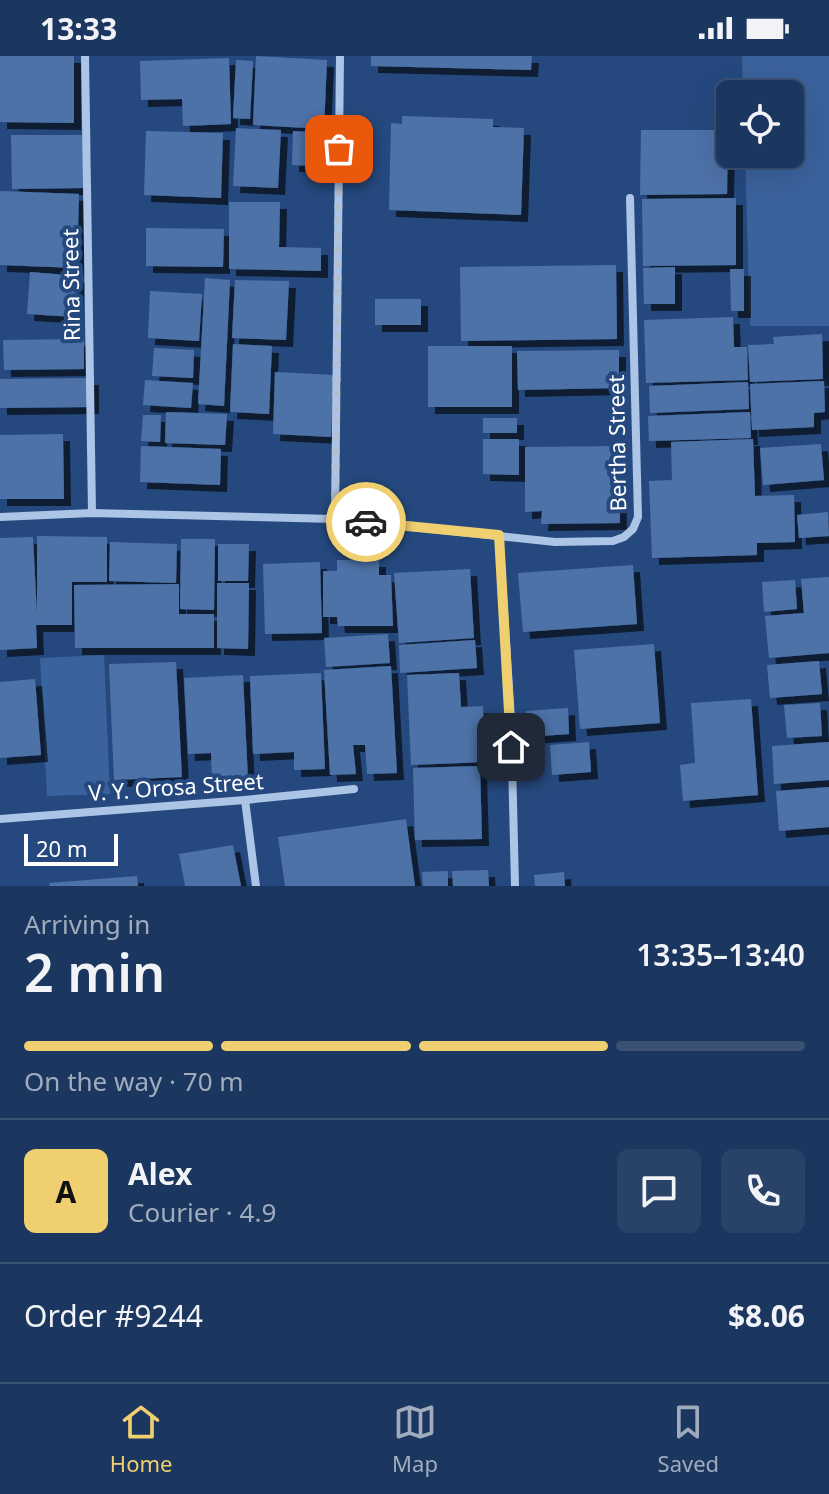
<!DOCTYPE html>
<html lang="en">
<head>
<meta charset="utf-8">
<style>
	:root { --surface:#1c375f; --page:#294268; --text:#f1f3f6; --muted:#a0acbd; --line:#3a5174; --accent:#efcf70 }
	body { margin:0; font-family:"Noto Sans",sans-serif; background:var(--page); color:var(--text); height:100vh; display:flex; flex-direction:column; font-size:30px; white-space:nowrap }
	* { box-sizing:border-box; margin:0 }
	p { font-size:26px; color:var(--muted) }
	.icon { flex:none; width:44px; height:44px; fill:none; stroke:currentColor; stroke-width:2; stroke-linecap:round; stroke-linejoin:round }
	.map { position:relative; height:830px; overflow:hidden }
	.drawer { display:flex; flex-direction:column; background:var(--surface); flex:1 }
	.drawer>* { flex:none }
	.tools { position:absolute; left:716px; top:24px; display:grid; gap:16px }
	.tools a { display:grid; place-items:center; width:88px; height:88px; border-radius:12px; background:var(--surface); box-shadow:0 8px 32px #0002,0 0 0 2px var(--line); font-size:40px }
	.scale { position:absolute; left:24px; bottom:20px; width:94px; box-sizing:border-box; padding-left:8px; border:4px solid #fff; border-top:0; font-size:22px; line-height:28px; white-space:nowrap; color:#fff; -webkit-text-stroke:6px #25497f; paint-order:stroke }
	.pin { position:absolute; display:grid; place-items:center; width:68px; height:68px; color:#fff; margin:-34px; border-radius:16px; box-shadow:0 4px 12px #0006 }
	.courier { position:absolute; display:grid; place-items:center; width:80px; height:80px; margin:-40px; border:6px solid #efcf70; border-radius:50%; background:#fff; color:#222; box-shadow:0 2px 10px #0007 }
	.summary em { font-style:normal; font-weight:600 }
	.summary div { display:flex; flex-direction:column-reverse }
	.summary { display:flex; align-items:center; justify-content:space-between; height:136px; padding:0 24px }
	h1 { font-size:52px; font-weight:600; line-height:60px }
	.bar { display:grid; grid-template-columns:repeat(4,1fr); gap:12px 8px; align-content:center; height:96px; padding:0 24px }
	.bar i { height:10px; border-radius:6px; background:var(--line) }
	.bar .selected { background:var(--accent) }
	.bar p { grid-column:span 4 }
	.line { display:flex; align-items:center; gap:20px; padding:0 24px; border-top:2px solid var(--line) }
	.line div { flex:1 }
	.round { display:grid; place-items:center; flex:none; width:84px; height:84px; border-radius:12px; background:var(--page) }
	.status { display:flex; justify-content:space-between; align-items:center; height:56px; padding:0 40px; background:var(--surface); direction:ltr }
	.status svg { height:22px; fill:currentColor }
	.tab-bar { display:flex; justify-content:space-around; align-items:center; height:112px; border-top:2px solid var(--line); background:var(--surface); font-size:22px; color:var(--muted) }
	.tab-bar a { display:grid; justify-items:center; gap:4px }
	.tab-bar .selected { color:var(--accent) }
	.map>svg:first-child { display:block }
	.green { fill:#3a629c }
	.building { fill:#4e72a8; filter:url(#shadow) }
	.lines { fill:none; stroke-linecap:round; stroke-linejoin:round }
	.street { stroke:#acc4e6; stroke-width:8 }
	.done { stroke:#b3bfd2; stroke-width:8; stroke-dasharray:0 14.4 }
	.route { stroke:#efcf70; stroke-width:10 }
	.labels { text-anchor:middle; stroke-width:8; stroke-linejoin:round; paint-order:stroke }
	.street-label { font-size:22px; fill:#fff; stroke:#25497f }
</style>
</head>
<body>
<div class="status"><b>13:33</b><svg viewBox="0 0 49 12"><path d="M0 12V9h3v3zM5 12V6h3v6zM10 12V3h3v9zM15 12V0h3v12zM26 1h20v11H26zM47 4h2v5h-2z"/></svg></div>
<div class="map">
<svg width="829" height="830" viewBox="0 0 829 830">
	<defs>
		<filter id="shadow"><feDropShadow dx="7" dy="7" stdDeviation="0" flood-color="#0009"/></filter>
	</defs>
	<rect width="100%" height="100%" fill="#25497f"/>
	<g class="green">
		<polygon points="742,0 829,0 829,270 750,270 745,98 790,98 790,38 743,38"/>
		<polygon points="104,599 110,738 47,740 40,602"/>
	</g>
	<g class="building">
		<polygon points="0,0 74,0 74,67 0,66"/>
		<polygon points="256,0 327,4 324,73 253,69"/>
		<polygon points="371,0 532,0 531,14 371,10"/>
		<polygon points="229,2 231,68 183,70 182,43 141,44 140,5"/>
		<polygon points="236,4 253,5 250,63 233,62"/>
		<polygon points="402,60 493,63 493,71 524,72 521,159 389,154 391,67 402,68"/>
		<polygon points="236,72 281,74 278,132 233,130"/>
		<polygon points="641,74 728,74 727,138 640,139"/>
		<polygon points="146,75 223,77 221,142 144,139"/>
		<polygon points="293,75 332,77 330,111 292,109"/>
		<polygon points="11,79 83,79 84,132 12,133"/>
		<polygon points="0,135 79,138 77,212 0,209"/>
		<polygon points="736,142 736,209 643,210 642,143"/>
		<polygon points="229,146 280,146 279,191 321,192 321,215 229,213"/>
		<polygon points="146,172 224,173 223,211 146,210"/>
		<polygon points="616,209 617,283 461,285 460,211"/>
		<polygon points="675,211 675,248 644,248 643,212"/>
		<polygon points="730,213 744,213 744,255 731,255"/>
		<polygon points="30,216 78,220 75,261 27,258"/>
		<polygon points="205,222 230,224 224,350 198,348"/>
		<polygon points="235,224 289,225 286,284 232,282"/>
		<polygon points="150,235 202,238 199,285 148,282"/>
		<rect x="375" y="243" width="46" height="26"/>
		<polygon points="733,261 734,291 747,291 748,324 646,327 644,264"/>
		<polygon points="822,278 823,323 750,326 748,289 774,288 773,281"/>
		<polygon points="84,283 84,313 4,314 3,284"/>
		<polygon points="233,288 272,290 269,358 230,356"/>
		<rect x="428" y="290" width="84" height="61"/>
		<polygon points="154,292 194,294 193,322 152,320"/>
		<polygon points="619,294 619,332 518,334 517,295"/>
		<polygon points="275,316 334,319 331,381 273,378"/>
		<polygon points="92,322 92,351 0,352 0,323"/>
		<polygon points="145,324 193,327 191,352 143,349"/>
		<polygon points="824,325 825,356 814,357 814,371 752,374 750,328"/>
		<polygon points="748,326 749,353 650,357 649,330"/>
		<polygon points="166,356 227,358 225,389 165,387"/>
		<polygon points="750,356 751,382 649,385 648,360"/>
		<polygon points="143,359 161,359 160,386 141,385"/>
		<rect x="483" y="362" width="34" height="15"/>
		<polygon points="63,378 64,443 0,443 0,379"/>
		<polygon points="483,383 519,383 519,419 483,418"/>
		<polygon points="753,383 755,440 794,439 795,486 757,487 757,499 652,502 649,425 672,424 671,386"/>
		<polygon points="821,388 824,424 763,429 760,392"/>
		<polygon points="141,390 221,393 220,429 140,426"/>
		<polygon points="619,390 620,467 541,468 542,455 525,456 525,391"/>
		<polygon points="828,456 829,480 799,482 797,459"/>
		<polygon points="37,480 107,481 107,526 72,526 72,569 36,569 37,592 0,594 0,482 33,481 37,559"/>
		<polygon points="181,483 215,483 214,554 180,553"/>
		<polygon points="110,486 177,488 176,527 109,525"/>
		<polygon points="218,488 249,488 248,525 218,525"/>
		<polygon points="337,504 379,504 379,519 391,519 393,570 338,570 337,561 323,561 323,515 337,515"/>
		<polygon points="320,506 322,577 265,578 263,508"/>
		<polygon points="633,509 637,568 523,576 518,517"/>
		<polygon points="470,513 474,582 399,587 394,517"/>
		<polygon points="829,521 829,597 769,602 765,560 804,557 801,523"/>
		<polygon points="795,524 797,553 764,556 762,526"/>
		<polygon points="217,527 249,527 248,593 217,592"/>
		<polygon points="179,528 179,558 214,558 214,592 75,592 74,529"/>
		<polygon points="388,578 390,607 326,611 324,582"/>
		<polygon points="475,584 477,612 400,617 399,589"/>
		<polygon points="654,588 660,667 580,673 574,594"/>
		<polygon points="819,605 822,638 770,642 767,609"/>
		<polygon points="176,606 182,721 114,724 109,608"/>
		<polygon points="391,610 397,717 367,718 365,689 353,689 356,718 330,719 324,614"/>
		<polygon points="321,617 325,713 294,714 294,696 253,698 250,620"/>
		<polygon points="459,617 461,651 483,650 485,706 411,709 407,619"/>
		<polygon points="243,619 248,724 212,726 211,697 188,698 184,622"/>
		<polygon points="35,623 41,699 0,702 0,626"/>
		<polygon points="751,643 758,739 683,745 680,709 695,707 691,647"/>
		<polygon points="820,647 822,680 787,682 784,649"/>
		<polygon points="568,652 569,678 528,681 526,655"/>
		<polygon points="589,686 591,716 552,719 550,689"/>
		<polygon points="829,686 829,724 774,728 772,690"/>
		<polygon points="480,710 482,783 415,784 413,712"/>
		<polygon points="829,731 829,771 779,775 776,735"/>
		<polygon points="406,763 415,830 285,830 278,781"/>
		<polygon points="233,789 241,830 185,830 179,798"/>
		<polygon points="488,814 489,830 453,830 452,815"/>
		<polygon points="448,815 448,830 423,830 422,816"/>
		<polygon points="564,816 565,830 535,830 534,819"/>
		<polygon points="137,820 138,830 50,830 49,827"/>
	</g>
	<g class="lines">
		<g class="street">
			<polyline points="85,0 92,457"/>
			<polyline points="0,461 92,457 335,463 555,486 613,485 624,481 633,473 638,461 630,142"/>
			<polyline points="335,463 340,0"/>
			<polyline points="499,479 511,663 515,830"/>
			<polyline points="245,744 256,830"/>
			<polyline points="0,763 245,744 354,733"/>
		</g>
	</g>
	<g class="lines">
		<polyline class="done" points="339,93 335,463 366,466"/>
		<polyline class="route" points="366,466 499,479 511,691"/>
	</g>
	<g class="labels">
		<g class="street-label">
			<text transform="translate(71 229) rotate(-91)" y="8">Rina Street</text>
			<text transform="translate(617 387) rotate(-91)" y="8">Bertha Street</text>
			<text transform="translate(176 731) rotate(-4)" y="8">V. Y. Orosa Street</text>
		</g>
	</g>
</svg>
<div class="tools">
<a><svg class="icon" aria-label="locate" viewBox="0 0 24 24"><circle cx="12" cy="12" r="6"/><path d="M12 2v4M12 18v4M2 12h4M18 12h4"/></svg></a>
</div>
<div class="scale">20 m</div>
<div class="pin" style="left:339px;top:93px;background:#ea580c"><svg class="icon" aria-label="bag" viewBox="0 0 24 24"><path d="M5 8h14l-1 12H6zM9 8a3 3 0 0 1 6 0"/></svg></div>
<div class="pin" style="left:511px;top:691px;background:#1f2937"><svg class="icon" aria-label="home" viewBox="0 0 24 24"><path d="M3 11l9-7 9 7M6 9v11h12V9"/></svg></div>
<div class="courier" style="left:366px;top:466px"><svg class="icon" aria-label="car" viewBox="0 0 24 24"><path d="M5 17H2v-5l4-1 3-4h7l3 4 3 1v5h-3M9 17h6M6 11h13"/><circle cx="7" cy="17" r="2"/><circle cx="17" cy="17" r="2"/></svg></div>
</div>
<section class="drawer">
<div class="summary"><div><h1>2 min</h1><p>Arriving in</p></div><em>13:35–13:40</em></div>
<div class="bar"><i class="selected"></i><i class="selected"></i><i class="selected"></i><i></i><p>On the way · 70 m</p></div>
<div class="line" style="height:144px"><b class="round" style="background:var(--accent);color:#111">A</b><div><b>Alex</b><p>Courier · 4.9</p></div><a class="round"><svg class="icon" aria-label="chat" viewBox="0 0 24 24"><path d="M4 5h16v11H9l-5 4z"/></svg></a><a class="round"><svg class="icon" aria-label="phone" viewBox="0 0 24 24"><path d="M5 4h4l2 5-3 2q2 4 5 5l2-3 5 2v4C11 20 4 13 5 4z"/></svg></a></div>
<div class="line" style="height:104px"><div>Order #9244</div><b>$8.06</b></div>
</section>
<nav class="tab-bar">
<a class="selected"><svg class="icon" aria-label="home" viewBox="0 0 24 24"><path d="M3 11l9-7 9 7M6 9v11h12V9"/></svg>Home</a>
<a><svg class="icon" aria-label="map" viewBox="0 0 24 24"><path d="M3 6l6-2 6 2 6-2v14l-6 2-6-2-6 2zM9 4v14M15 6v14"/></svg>Map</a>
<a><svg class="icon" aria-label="saved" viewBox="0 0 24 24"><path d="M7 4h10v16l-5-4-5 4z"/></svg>Saved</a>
</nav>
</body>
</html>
